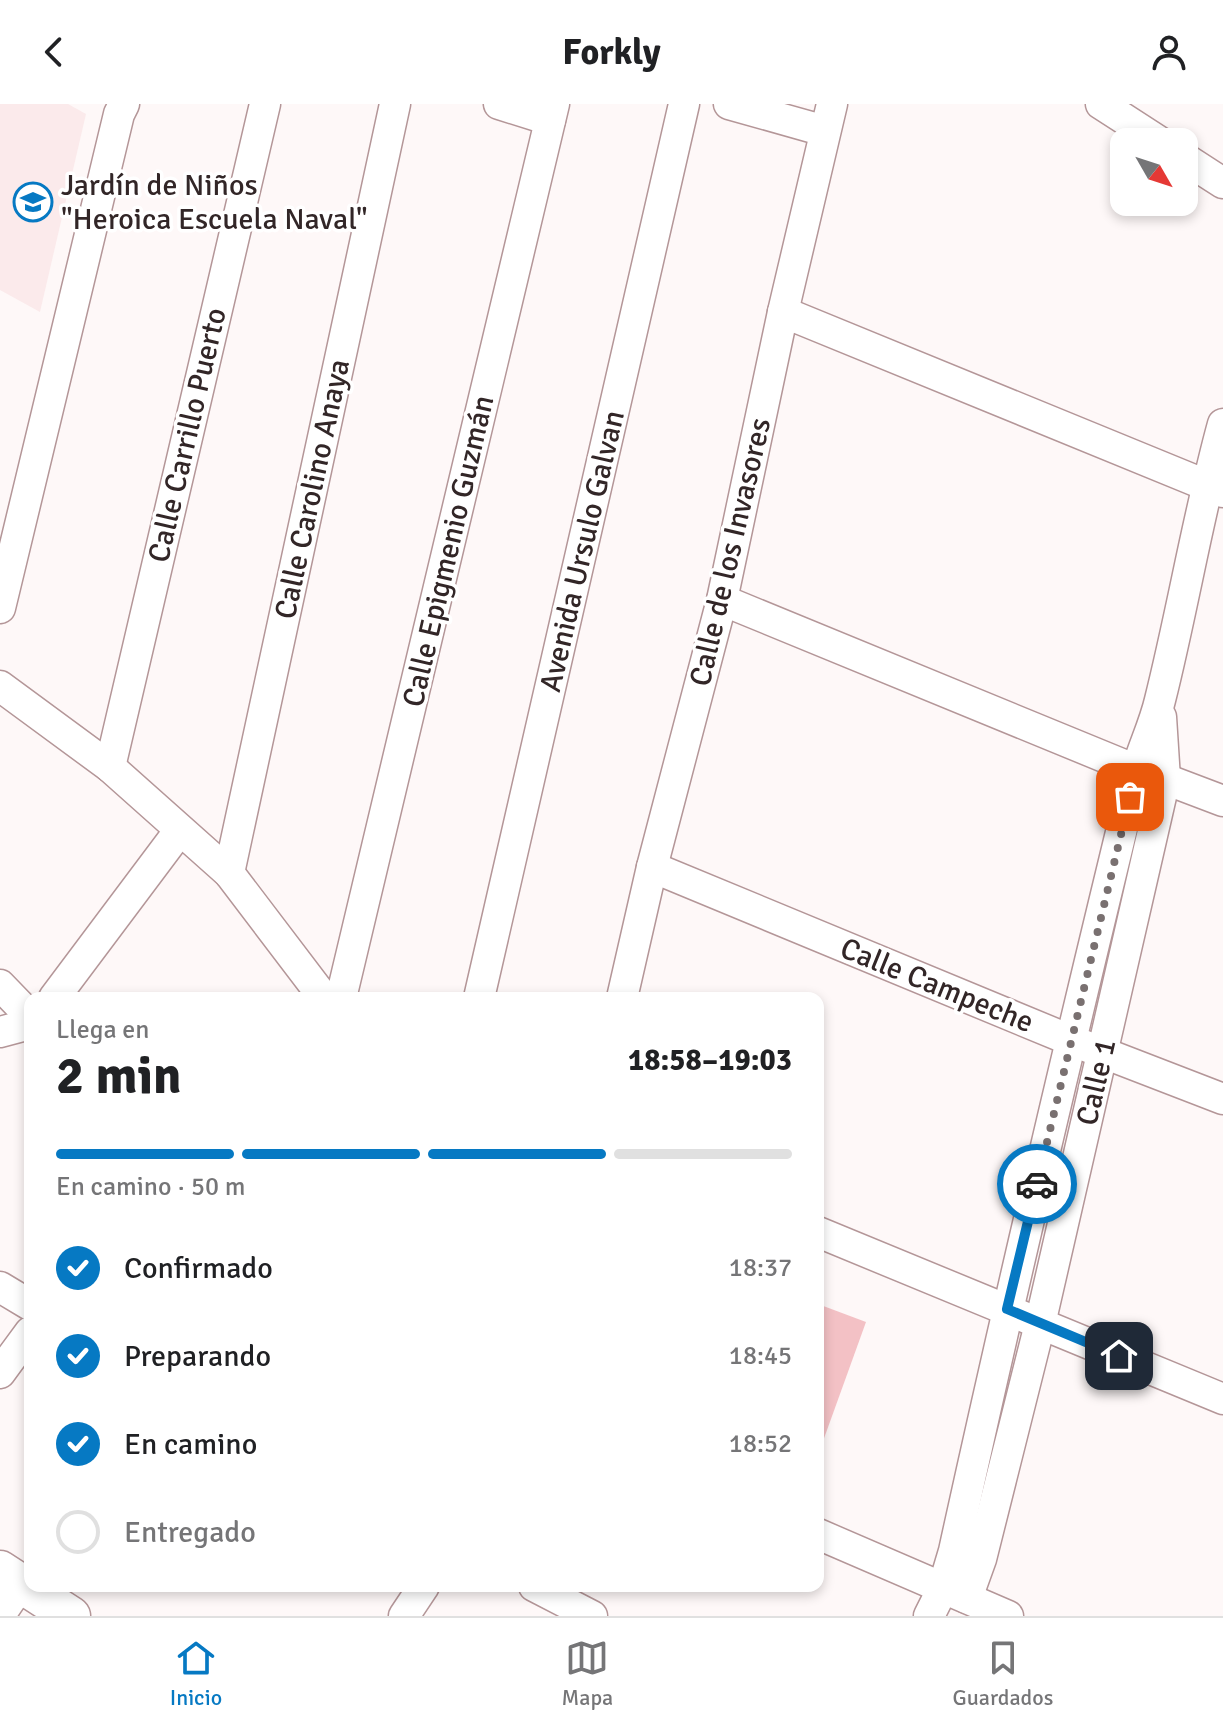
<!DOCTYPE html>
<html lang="es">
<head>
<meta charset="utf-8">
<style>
	:root { --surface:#fff; --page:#f2f2f2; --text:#202124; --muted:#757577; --line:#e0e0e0; --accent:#0679c3 }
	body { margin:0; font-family:Signika,sans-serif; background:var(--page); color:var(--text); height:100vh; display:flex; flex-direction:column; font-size:30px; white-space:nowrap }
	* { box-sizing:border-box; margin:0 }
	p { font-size:26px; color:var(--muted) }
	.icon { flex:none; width:44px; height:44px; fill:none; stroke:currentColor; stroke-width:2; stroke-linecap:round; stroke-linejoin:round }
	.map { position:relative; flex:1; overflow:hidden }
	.details { position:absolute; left:24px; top:888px; width:800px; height:600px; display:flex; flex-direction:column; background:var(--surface); border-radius:16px; box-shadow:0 4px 12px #0003 }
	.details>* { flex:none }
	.needle { width:52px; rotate:129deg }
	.tools { position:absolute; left:1110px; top:24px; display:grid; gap:16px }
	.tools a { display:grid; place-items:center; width:88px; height:88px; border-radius:16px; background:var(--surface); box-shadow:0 4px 12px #0003; font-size:40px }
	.pin { position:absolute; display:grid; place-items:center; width:68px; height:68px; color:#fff; margin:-34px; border-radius:16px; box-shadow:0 4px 12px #0006 }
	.courier { position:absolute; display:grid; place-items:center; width:80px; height:80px; margin:-40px; border:6px solid #0679c3; border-radius:50%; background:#fff; color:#222; box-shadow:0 2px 10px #0007 }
	.summary em { font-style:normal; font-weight:700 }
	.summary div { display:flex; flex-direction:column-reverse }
	.summary { display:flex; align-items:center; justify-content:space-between; height:136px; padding:0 32px }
	h1 { font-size:52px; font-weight:700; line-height:60px }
	.bar { display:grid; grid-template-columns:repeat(4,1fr); gap:12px 8px; align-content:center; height:96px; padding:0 32px }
	.bar i { height:10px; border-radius:6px; background:var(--line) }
	.bar .selected { background:var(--accent) }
	.bar p { grid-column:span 4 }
	ol { padding:0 32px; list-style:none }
	li { display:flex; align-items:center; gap:24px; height:88px }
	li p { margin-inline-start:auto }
	li .icon { padding:8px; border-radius:50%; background:var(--accent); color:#fff; stroke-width:4 }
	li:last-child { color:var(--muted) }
	li i { width:44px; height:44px; border:4px solid var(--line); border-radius:50% }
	header { display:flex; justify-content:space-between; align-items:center; height:104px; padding:0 32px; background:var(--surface); font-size:36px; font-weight:700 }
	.menu { display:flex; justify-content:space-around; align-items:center; height:112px; border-top:2px solid var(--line); background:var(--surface); font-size:22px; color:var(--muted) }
	.menu a { display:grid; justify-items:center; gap:4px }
	.menu .selected { color:var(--accent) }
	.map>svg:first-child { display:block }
	.built { fill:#fbeaeb }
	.green { fill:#f3c1c5 }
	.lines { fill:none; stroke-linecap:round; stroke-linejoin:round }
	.minor-casing { stroke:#b49698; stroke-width:33 }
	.tertiary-casing { stroke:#b49698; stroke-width:41 }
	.minor { stroke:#fff; stroke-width:30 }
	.tertiary { stroke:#fff; stroke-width:38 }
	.done { stroke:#797070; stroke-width:8; stroke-dasharray:0 14.4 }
	.route { stroke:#0679c3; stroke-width:10 }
	.labels { text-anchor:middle; stroke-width:7; stroke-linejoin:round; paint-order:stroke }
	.poi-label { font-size:30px; fill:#322627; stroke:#fff; text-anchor:start }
	.street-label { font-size:30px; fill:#322627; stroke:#fff }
</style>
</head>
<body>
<header><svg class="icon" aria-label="back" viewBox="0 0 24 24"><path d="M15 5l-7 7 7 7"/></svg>Forkly<svg class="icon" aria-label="person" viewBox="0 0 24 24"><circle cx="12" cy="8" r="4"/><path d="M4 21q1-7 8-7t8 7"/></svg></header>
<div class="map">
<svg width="1223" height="1512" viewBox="0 0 1223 1512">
	<rect width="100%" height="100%" fill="#fef8f8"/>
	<polygon class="built" points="0,0 68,0 86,10 40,208 0,186"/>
	<polygon class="green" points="818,1200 866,1218 818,1351"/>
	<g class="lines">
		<defs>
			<g id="minor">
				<polyline points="499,0 550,16"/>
				<polyline points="729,0 825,27"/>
				<polyline points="1101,0 1160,38"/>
				<polyline points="1184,54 1223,79"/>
				<polyline points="783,208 1223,388"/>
				<polyline points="722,496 1136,666 1165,675 1223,697"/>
				<polyline points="0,504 119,10 124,0"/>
				<polyline points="0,582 110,663 229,769 324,894"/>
				<polyline points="110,663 265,0"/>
				<polyline points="652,763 1070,936 1223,995"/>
				<polyline points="229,769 395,0"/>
				<polyline points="0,881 30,912"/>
				<polyline points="54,894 180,726"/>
				<polyline points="341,894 554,0"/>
				<polyline points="479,894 684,0"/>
				<polyline points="622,894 652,763 722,496 783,208 832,0"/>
				<polyline points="0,928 30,920"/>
				<polyline points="818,1128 1223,1295"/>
				<polyline points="0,1183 30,1201"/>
				<polyline points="0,1269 30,1228"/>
				<polyline points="818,1430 1008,1512"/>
				<polyline points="534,1482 592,1512"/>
				<polyline points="967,1494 981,1455 1040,1220 1165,675 1161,613"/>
				<polyline points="0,1511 21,1480"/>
				<polyline points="404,1512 424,1482"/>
				<path d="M929,1512L943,1484L954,1447C1011,1187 1072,929 1135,671C1142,645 1154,622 1160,596C1183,504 1198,411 1223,320"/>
			</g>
			<polyline id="tertiary" points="0,1466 71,1512"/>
		</defs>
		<use href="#minor" class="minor-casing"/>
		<use href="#tertiary" class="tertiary-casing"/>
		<use href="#minor" class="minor"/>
		<use href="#tertiary" class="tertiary"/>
	</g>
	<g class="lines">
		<polyline class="done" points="1037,1080 1130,693"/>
		<polyline class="route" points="1037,1080 1007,1205 1119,1252"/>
	</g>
	<defs>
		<symbol id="school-ring" viewBox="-11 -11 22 22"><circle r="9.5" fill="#fff" stroke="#0679c3" stroke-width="1.5"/><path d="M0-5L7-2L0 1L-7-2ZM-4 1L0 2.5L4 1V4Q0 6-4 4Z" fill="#0679c3"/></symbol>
	</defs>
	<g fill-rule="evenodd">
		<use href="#school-ring" x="11" y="76" width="44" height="44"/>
	</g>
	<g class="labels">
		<g class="poi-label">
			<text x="61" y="91">Jardín de Niños<tspan x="61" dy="34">"Heroica Escuela Naval"</tspan></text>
		</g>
		<g class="street-label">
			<text transform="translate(187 331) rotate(-77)" y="10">Calle Carrillo Puerto</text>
			<text transform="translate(312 385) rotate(-78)" y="10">Calle Carolino Anaya</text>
			<text transform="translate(448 447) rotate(-77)" y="10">Calle Epigmenio Guzmán</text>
			<text transform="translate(582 447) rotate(-77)" y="10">Avenida Ursulo Galvan</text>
			<text transform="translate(730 448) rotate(-77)" y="10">Calle de los Invasores</text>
			<text transform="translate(937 881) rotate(22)" y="10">Calle Campeche</text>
			<text transform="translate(1096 978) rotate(-77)" y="10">Calle 1</text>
		</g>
	</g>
</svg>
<div class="tools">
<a><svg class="needle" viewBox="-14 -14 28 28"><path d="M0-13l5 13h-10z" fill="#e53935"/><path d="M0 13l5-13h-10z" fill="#757577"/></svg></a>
</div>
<div class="pin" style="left:1130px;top:693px;background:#ea580c"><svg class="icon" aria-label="bag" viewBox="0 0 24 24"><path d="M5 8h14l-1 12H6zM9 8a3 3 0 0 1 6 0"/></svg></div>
<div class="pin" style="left:1119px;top:1252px;background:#1f2937"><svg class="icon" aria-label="home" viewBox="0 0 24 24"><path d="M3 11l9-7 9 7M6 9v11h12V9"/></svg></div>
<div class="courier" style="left:1037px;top:1080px"><svg class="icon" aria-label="car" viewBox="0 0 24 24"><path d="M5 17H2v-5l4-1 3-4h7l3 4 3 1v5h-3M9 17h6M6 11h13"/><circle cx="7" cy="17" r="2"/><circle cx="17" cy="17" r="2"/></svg></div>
<section class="details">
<div class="summary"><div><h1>2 min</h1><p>Llega en</p></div><em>18:58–19:03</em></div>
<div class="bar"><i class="selected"></i><i class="selected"></i><i class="selected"></i><i></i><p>En camino · 50 m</p></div>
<ol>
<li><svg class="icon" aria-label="check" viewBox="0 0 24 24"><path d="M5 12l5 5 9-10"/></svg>Confirmado<p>18:37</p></li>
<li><svg class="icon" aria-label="check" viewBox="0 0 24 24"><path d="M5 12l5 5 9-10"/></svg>Preparando<p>18:45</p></li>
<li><svg class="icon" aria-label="check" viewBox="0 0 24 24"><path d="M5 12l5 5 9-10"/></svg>En camino<p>18:52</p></li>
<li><i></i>Entregado</li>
</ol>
</section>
</div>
<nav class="menu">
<a class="selected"><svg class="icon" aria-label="home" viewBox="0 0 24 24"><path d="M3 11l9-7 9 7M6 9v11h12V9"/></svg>Inicio</a>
<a><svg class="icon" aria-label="map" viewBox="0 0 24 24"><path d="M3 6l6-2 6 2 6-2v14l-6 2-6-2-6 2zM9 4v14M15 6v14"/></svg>Mapa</a>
<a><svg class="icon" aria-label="saved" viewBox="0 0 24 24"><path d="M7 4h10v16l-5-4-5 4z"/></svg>Guardados</a>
</nav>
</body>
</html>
